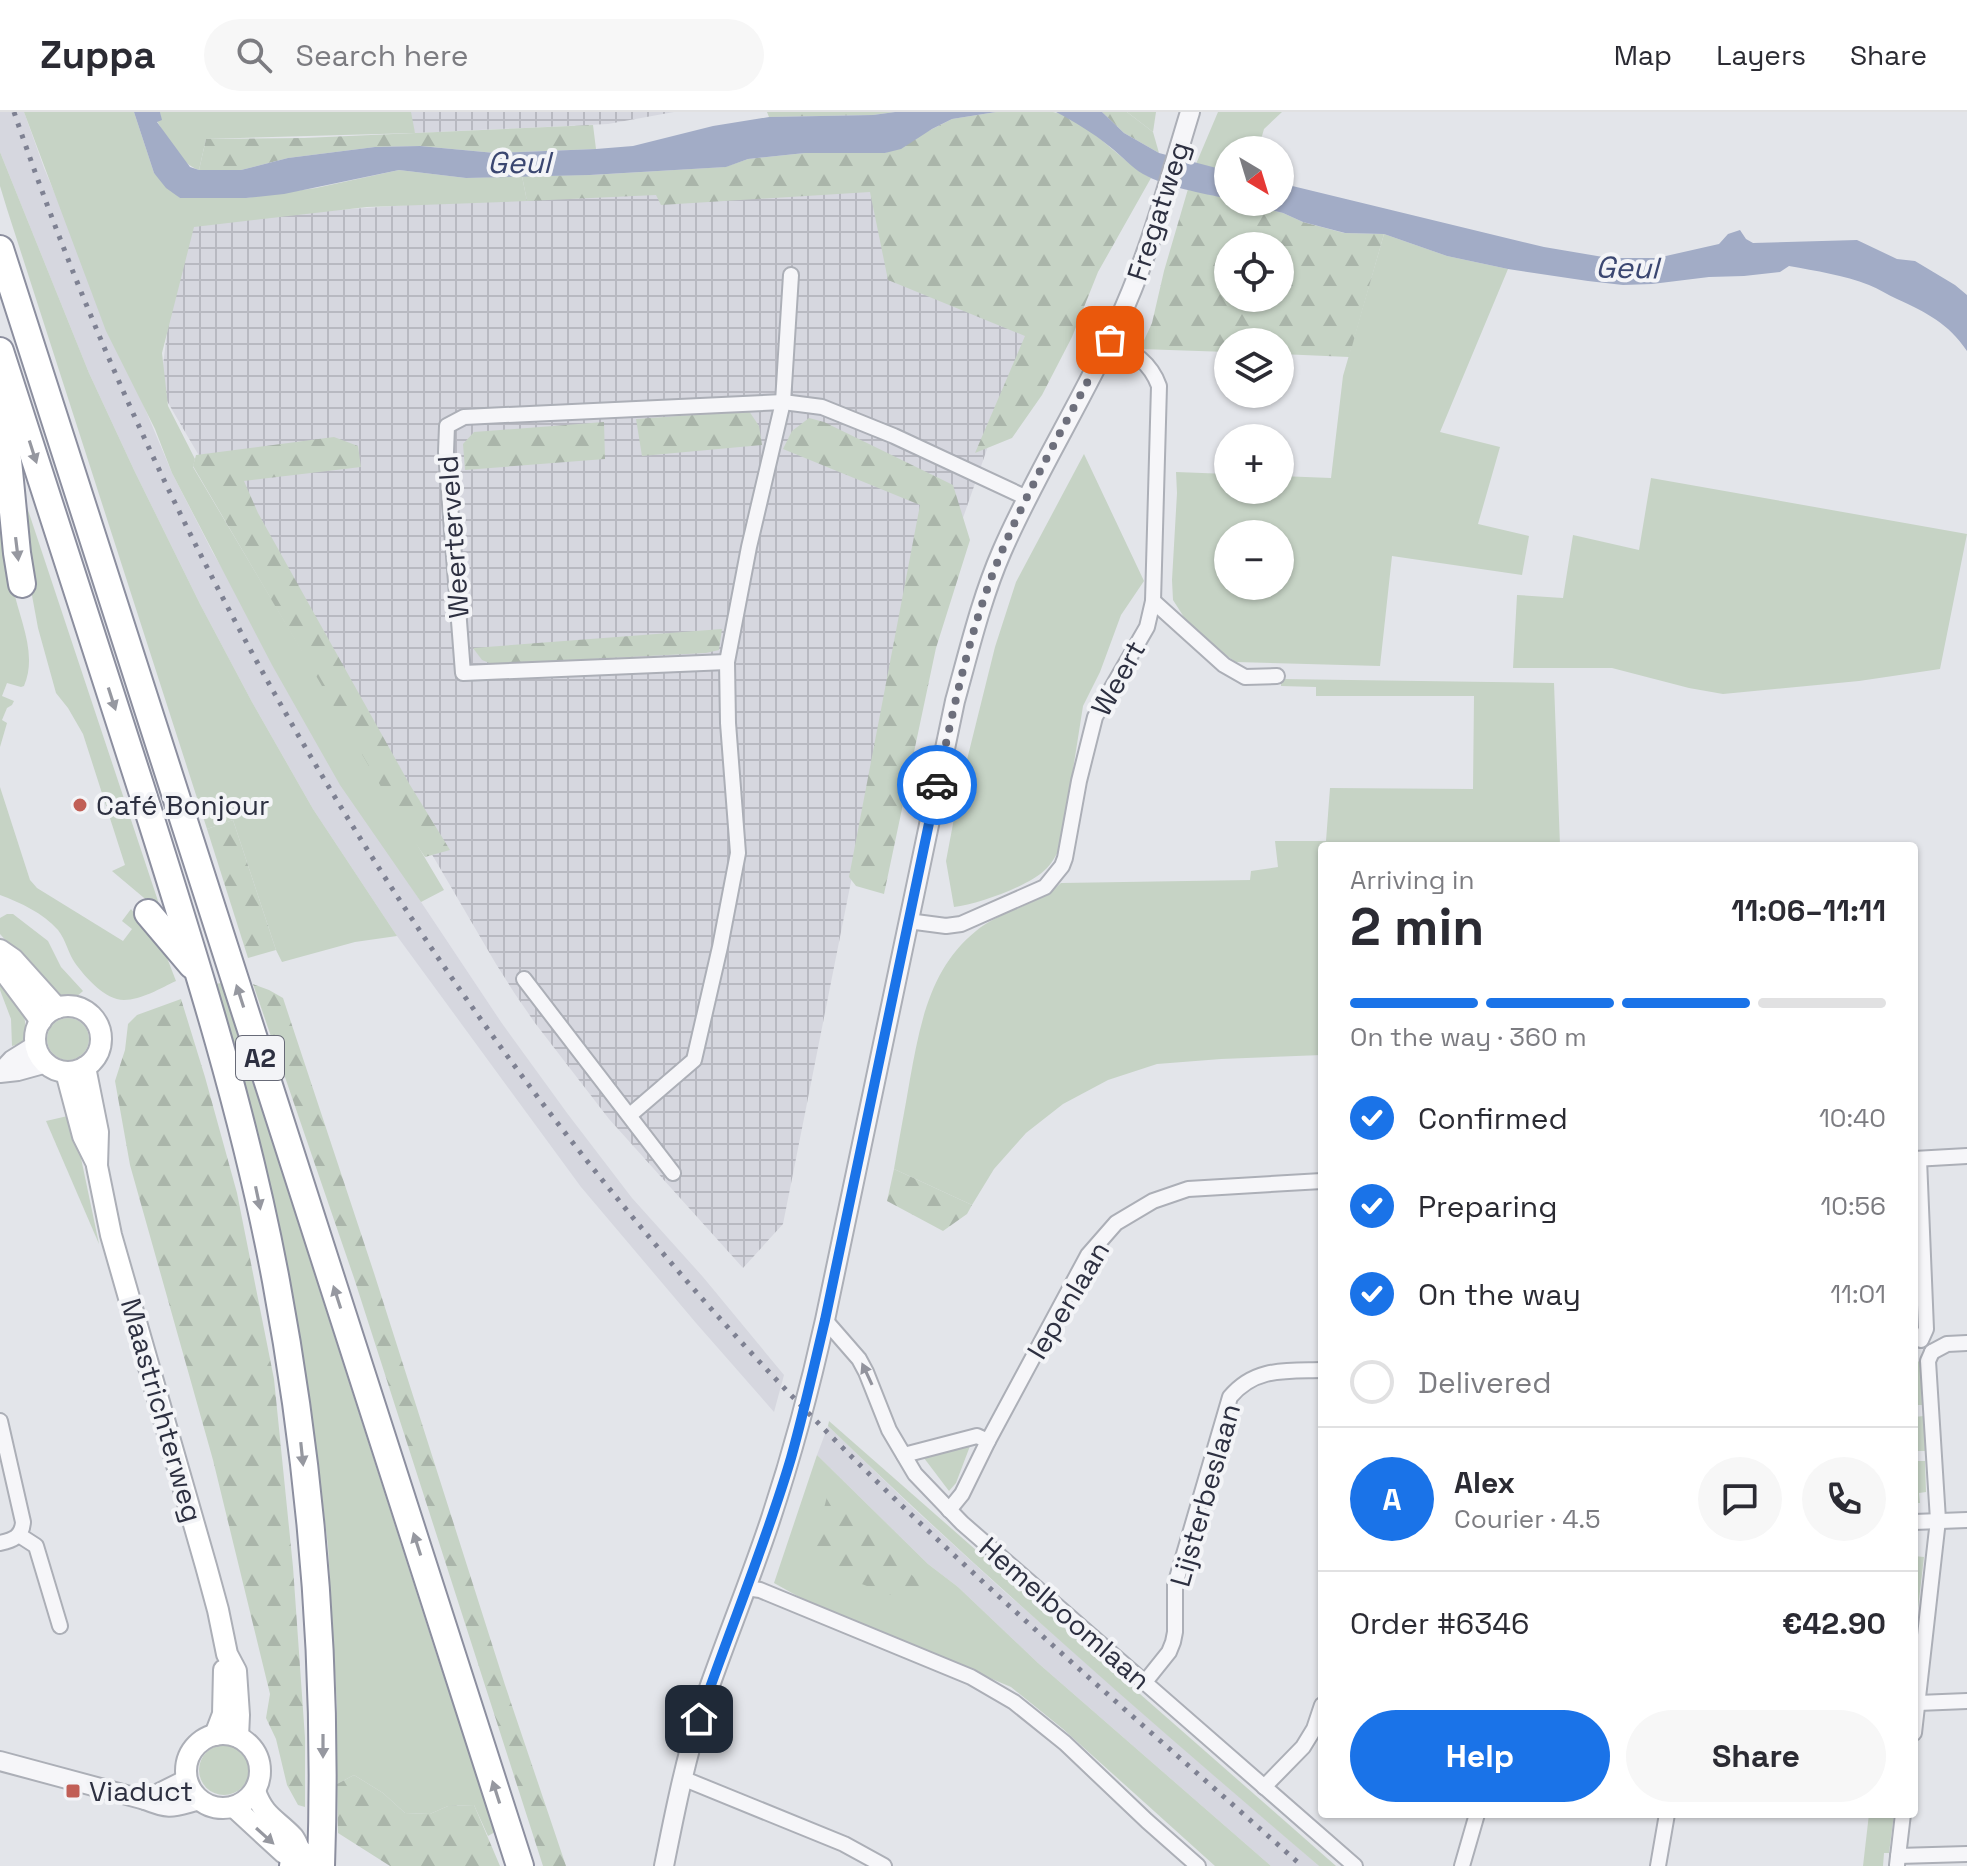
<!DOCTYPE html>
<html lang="en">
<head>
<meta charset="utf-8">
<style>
	:root { --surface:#fff; --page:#f7f7f7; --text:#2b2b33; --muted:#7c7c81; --line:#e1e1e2; --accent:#1a73e8 }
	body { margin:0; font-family:"Space Grotesk",sans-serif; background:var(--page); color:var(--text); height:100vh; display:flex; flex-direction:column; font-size:30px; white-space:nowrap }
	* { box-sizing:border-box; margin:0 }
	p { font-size:26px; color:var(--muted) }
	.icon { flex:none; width:44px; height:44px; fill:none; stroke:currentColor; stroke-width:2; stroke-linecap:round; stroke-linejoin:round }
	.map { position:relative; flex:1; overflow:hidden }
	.details { position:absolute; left:1318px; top:730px; width:600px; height:976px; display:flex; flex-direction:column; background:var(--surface); border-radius:8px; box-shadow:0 2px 6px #0004 }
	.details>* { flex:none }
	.needle { width:52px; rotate:142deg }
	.tools { position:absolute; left:1214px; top:24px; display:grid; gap:16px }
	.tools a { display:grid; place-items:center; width:80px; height:80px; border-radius:50%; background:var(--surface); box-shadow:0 2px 6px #0004; font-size:40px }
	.pin { position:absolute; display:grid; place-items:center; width:68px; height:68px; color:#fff; margin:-34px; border-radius:16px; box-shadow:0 4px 12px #0006 }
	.courier { position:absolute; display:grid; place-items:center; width:80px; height:80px; margin:-40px; border:6px solid #1a73e8; border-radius:50%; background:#fff; color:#222; box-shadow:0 2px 10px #0007 }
	.summary em { font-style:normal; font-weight:800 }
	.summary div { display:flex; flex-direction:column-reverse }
	.summary { display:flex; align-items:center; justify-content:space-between; height:136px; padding:0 32px }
	h1 { font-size:52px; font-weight:800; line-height:60px }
	.bar { display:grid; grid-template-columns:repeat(4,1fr); gap:12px 8px; align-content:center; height:96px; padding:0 32px }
	.bar i { height:10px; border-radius:6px; background:var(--line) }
	.bar .selected { background:var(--accent) }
	.bar p { grid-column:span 4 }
	.line { display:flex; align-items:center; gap:20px; padding:0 32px; border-top:2px solid var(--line) }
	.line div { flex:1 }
	.round { display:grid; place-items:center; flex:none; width:84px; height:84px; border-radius:42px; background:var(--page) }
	ol { padding:0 32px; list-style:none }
	li { display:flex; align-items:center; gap:24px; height:88px }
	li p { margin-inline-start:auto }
	li .icon { padding:8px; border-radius:50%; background:var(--accent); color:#fff; stroke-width:4 }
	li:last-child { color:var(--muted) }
	li i { width:44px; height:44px; border:4px solid var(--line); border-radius:50% }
	.action { display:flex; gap:16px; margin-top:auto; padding:16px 32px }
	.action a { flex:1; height:92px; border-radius:48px; background:var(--accent); color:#fff; font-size:32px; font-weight:800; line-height:92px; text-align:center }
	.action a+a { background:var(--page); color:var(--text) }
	header { display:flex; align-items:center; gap:48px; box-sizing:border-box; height:112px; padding:0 40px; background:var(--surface); border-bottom:2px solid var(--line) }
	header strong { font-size:38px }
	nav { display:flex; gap:44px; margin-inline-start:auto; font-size:28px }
	.search { width:560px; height:72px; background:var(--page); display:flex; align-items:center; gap:20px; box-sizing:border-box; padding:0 28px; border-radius:44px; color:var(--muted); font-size:30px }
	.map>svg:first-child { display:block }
	.built { fill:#d6d7df }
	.industrial { fill:url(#industrial-grid) }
	.green { fill:#c6d3c5; fill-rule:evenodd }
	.forest { fill:url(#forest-firs); fill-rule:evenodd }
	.water { fill:#a2acc6 }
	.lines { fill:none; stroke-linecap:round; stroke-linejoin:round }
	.minor-casing { stroke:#acafb7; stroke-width:18 }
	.tertiary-casing { stroke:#acafb7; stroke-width:22 }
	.secondary-casing { stroke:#acafb7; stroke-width:24 }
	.motorway-casing { stroke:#8c8f9f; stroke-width:30 }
	.minor { stroke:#f6f6f9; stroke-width:14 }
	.tertiary { stroke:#f6f6f9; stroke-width:18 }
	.secondary { stroke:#fff; stroke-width:20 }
	.motorway { stroke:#fff; stroke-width:26 }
	.rail { stroke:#7e8192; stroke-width:5; stroke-dasharray:4 8; stroke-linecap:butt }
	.oneway { fill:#9698a0 }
	.oneway2 { fill:#92939d }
	.done { stroke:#6d6f7c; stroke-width:8; stroke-dasharray:0 14.4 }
	.route { stroke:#1a73e8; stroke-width:10 }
	.poi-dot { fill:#c15f56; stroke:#f3f4f7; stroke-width:3 }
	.labels { text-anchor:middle; stroke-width:8; stroke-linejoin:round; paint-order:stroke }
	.shield { fill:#f3f4f7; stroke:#686b78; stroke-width:2 }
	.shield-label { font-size:26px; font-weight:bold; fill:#2d3041 }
	.street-label { font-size:28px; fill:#2d3041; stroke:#f3f4f7 }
	.poi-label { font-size:28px; fill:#2d3041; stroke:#f3f4f7; text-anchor:start }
	.water-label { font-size:30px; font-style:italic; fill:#3b4771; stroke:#f3f4f7 }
</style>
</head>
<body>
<header>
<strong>Zuppa</strong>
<div class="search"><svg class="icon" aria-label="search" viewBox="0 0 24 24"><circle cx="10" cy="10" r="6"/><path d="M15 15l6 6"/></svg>Search here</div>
<nav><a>Map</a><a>Layers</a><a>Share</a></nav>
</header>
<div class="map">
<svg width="1967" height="1754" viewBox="0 0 1967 1754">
	<defs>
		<pattern id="industrial-grid" width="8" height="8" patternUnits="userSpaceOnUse" patternTransform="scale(2)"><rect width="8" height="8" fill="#d6d7df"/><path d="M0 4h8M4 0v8" fill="none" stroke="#b8b9c1"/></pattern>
		<pattern id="forest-firs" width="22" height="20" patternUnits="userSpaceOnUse" patternTransform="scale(2)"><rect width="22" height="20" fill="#c6d3c5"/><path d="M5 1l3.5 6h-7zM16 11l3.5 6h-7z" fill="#aab5aa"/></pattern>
	</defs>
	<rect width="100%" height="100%" fill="#e3e5ea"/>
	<g class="built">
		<polygon points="0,0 24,0 44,56 172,361 213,441 411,775 501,910 567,1001 632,1086 703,1165 784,1263 774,1300 696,1211 581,1075 397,824 313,697 252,590 200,492 134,358 89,261 0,40"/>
		<polygon points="828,1314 911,1394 1005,1480 1319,1754 1271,1754 1038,1551 958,1475 928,1452 817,1343"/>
	</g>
	<g class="industrial">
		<polygon points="406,0 674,0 608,12 415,21"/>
		<polygon points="722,71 875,76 1029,217 871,669 783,1112 743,1156 609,1007 535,911 515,882 496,852 160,277 181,109"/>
	</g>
	<g class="green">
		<polygon points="24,0 134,0 154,61 180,86 246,86 316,76 399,58 466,66 522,64 527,89 367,95 194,115 162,241 168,294 195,347 193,355 444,778 421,790 340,673 272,553 172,361 155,317 106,219"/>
		<path d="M160,0H411L415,21L206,27L199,58C180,52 167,26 157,9L161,7Z"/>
		<polygon points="1127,0 1156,0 1153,20"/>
		<polygon points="1218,0 1282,0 1264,17 1258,38 1228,38 1228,59 1196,52"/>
		<polygon points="0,40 89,261 134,358 200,492 252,590 313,697 397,824 355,830 282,850 276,838 233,708 207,717 7,97 0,74"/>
		<path d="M1384,122L1447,144L1508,157L1440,320L1500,335L1478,412L1529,424L1522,463L1392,444L1380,554L1236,550L1209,532L1189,513L1173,488L1172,468L1177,381L1176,360L1228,362V378H1280V364L1331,366L1343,264ZM1228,422H1280V474H1228Z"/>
		<path d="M1084,342L1144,469L1121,503L1100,560L1083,594L1061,734C1057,741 1053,750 1047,756C1030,774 979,792 954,795L946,749L959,680L995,535L1016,470Z"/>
		<polygon points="1651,366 1967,422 1940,557 1859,569 1723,582 1689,576 1612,556 1513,556 1517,483 1563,486 1573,423 1639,438"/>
		<polygon points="25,389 162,801 112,759 125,753 83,622 68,596 56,581 38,516 24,440"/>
		<path d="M0,393C4,420 8,448 13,475C19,507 38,541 24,574L21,575L7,571L2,584L14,589L12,593L7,596L2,608L7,611L0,635Z"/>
		<path d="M1281,567L1554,571L1560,734H1322V943L1221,947L1157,952L1108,968L1063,992L1026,1021L994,1057L972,1093L894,1057C899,1027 905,997 910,967C920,912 930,856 976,819C1001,798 1038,794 1061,771L1250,768L1251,759L1278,755L1275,729H1326L1330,676L1473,677L1474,584H1316V575L1281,574Z"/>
		<path d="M0,675L30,768L37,776L123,829L132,817L122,809L131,797L164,838L176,869C161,876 141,888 124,888C105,888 85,865 75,851C68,841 66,828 58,818C43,801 21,791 0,783Z"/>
		<polygon points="7,802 13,802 48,829 61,855 83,879 75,886 55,882 48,875 0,822 0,806"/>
		<polygon points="221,871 433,1532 495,1720 488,1724 474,1693 448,1694 430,1702 405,1701 383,1681 354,1663 337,1672 337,1594 328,1434 314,1320 288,1159 248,984 216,872"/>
		<path d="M0,872C18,892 31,902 23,931L12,934L11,907L0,878Z"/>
		<circle cx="68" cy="927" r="21"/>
		<polygon points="72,1003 99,1132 46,1009"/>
		<polygon points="1914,1245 1920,1251 1922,1293 1914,1293"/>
		<polygon points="1924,1304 1925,1339 1914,1339 1914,1305"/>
		<path d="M829,1309L1336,1754H1319C1152,1611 986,1467 828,1314Z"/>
		<polygon points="970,1334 956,1371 949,1379 924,1346"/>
		<polygon points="817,1343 928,1452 958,1475 1038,1551 1271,1754 1215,1754 1063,1617 1011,1575 801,1486 774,1471"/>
		<polygon points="1914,1349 1925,1349 1926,1380 1919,1381 1920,1391 1914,1391"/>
		<polygon points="1914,1444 1924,1445 1914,1531"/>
		<circle cx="224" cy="1658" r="25"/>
		<polygon points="1869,1702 1894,1702 1889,1741 1884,1741 1883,1754 1863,1754"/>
	</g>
	<g class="forest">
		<polygon points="767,0 895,0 873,3 769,5"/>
		<path d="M996,0C1015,0 1035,0 1053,0C1084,4 1123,52 1151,66L1098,160L1072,225L1042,283L1012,326L975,341L1025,224L888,168L870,80L661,93L656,83L527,89L522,64L591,63L725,55L748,47L805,41H885L952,7Z"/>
		<polygon points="1102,0 1127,0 1153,20 1159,41 1124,21"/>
		<polygon points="593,13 596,37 495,41 420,34 375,35 288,46 241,58 199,58 206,27 304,26"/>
		<path d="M1188,77L1228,87V90H1240L1283,101L1303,110L1344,121L1384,122L1349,245L1280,242V230H1228V240L1140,237L1152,211L1164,159ZM1228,134H1280V186H1228Z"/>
		<polygon points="749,299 759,314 762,333 642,344 636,307"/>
		<polygon points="809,306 824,310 953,373 970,428 936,536 884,782 856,774 849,765 920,393 783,337 792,319"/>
		<polygon points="604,310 605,347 465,358 463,332 474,320"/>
		<polygon points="334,325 358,334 361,355 244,369 258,401 410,673 450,738 425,745 407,719 193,354 196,343"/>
		<polygon points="722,517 719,538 706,541 492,552 482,548 473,536"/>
		<polygon points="233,708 276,838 248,846 207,717"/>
		<polygon points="253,872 269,878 283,886 374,1161 505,1573 566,1754 543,1754 354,1166"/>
		<polygon points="181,887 205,965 237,1081 274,1267 293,1455 305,1626 305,1695 298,1693 287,1673 276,1627 266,1606 270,1582 213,1348 130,1053 115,969 125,938 128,912 137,903"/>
		<polygon points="894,1057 972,1093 967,1102 943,1119 887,1089"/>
		<polygon points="828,1381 916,1467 923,1476 923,1489 920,1492 912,1491 814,1454 810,1449"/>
		<polygon points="354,1663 383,1681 405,1701 430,1702 448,1694 474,1693 500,1754 390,1754 338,1721 337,1672"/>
	</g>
	<g class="water">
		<polygon points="134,0 160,0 162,8 157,10 190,55 199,58 241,58 288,46 375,35 420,34 495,41 596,37 633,34 713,14 769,5 873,3 895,0 996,0 952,7 932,17 901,37 885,41 805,41 748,47 726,55 590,63 466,66 399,58 284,82 246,86 180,86 166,76 154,61"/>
		<path d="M1056,0H1102L1124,21L1159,41L1228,59V87C1203,81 1165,75 1143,62C1131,55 1121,43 1109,34C1093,21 1075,10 1056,0Z"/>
		<path d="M1280,71L1544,135L1609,146H1657L1719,132L1728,122L1740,118L1746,127L1753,131L1857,128L1897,147L1915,149L1955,173L1967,183V239C1948,211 1927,201 1897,187C1888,183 1879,177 1869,173C1844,163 1816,159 1789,154L1780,160L1744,164L1709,165L1652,172L1623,173L1588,169L1508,157L1447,144L1384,122L1345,121L1303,110L1283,101L1240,90H1280Z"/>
	</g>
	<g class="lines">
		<defs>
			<g id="minor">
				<polyline points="1153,489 1224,553 1245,565 1277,564"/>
				<polyline points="727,550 463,561 446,340 447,314 464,305 783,290 822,295 894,324 1027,386"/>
				<path d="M908,809L946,814L961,812L1045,775L1062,754L1065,746L1079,669L1095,605L1147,515L1153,489L1159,274C1150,249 1132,240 1110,228"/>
				<polyline points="524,867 673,1061"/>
				<polyline points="630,1003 694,948 720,835 738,741 728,611 727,550 749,435 783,290 791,163"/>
				<polyline points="1914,1047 1967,1044"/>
				<polyline points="1919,1047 1926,1217 1921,1228"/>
				<polyline points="825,1208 859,1247 866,1260 889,1318 915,1362 962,1411 1355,1754"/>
				<polyline points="1932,1240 1947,1232 1967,1231"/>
				<path d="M0,1309L23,1410C22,1425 13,1428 0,1431"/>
				<polyline points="904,1343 977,1324 988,1329"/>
				<polyline points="949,1398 962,1382 988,1329 1088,1143 1116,1111 1153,1089 1188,1077 1322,1069"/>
				<polyline points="1914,1410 1967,1408"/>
				<polyline points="19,1423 36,1434 60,1514"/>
				<polyline points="746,1476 760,1478 971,1565 1014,1590 1065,1631 1147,1709 1198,1754"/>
				<path d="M1145,1570L1169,1540L1173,1530L1175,1520V1473L1230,1285C1255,1255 1286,1259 1322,1258"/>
				<polyline points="1918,1591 1967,1589"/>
				<polyline points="1914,1621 1938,1408 1928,1249 1932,1240"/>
				<polyline points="682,1666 844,1732 884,1754"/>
				<polyline points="1264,1675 1303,1635 1314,1617 1322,1593"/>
				<polyline points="1898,1744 1967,1742"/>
				<polyline points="1897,1753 1903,1702"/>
				<polyline points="1462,1754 1477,1702"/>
				<polyline points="1658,1754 1667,1702"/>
			</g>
			<g id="tertiary">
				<polyline points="1,960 12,948 36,933"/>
				<polyline points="0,961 18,959 47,951"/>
				<path d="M0,1649L145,1688C172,1699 173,1695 200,1688"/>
				<polyline points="145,1688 187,1667"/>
				<path d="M664,1754C674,1704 684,1654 699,1605C721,1539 748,1475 770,1409C792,1343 810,1276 825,1208L955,589C969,539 981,487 1002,439C1036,361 1082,289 1117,212C1149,144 1168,72 1190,0"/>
			</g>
			<g id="secondary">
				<polyline points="0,838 13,847 57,896"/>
				<polyline points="0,854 41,909"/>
				<circle cx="68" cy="927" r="33"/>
				<polyline points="85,955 98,1020 97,1054 111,1123 206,1454 218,1498 227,1542 236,1559 239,1603 238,1625"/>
				<polyline points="66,960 83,1024 96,1050"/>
				<circle cx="223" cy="1659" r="37"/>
				<polyline points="215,1623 223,1602 224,1558"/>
				<path d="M255,1679C264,1705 276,1707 293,1725C297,1730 299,1737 302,1743"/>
				<polyline points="234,1695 284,1741 302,1743 312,1750"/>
			</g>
			<g id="motorway">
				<polyline points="0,137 520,1754"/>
				<path d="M0,239C48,385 95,532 142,679C193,840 245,1002 276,1169C312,1362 328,1559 321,1754"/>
				<polyline points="1,276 17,441 22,472"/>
				<polyline points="148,801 192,853"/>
				<polyline points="293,1754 302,1743"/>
			</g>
		</defs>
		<use href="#minor" class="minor-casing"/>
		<use href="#tertiary" class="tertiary-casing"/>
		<use href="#secondary" class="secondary-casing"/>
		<use href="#motorway" class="motorway-casing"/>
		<use href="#minor" class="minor"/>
		<use href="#tertiary" class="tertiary"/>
		<use href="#secondary" class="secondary"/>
		<use href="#motorway" class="motorway"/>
		<path class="rail" d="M14,0C173,467 447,924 789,1281C950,1449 1128,1599 1302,1754"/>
	</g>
	<defs><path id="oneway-solid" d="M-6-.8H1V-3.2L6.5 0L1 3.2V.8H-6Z" transform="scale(2)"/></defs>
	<g class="oneway">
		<use href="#oneway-solid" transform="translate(33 340) rotate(72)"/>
		<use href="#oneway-solid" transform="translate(17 437) rotate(83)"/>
		<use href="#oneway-solid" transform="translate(112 587) rotate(72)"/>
		<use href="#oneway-solid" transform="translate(240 884) rotate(-108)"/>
		<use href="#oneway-solid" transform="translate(258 1086) rotate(78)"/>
		<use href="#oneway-solid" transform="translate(337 1185) rotate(-108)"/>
		<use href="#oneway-solid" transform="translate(302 1342) rotate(84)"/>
		<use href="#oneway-solid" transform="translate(417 1432) rotate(-108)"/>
		<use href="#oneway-solid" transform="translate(323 1634) rotate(90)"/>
		<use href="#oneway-solid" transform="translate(496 1680) rotate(-108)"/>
		<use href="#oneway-solid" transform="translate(265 1724) rotate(42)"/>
	</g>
	<use class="oneway2" href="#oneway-solid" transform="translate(867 1262) rotate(-115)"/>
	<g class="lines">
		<path class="done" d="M937,673C954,595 970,514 1002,439C1033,367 1073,298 1110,228"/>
		<path class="route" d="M699,1607C729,1519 765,1434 791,1346C804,1300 814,1254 825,1208L937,673"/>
	</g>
	<g class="poi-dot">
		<circle cx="80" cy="693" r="8"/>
		<rect x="65" y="1671" width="16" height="16" rx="4"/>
	</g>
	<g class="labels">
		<rect class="shield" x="236" y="924" width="48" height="44" rx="6"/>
		<g class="shield-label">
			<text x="260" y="955">A2</text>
		</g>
		<g class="street-label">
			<text transform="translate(1158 99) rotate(-72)" y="10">Fregatweg</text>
			<text transform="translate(453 425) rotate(-94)" y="10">Weerterveld</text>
			<text transform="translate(1118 566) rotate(-61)" y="10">Weert</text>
			<text transform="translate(1068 1188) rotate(-59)" y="10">Iepenlaan</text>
			<text transform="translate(162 1298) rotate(74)" y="10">Maastrichterweg</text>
			<text transform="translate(1205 1383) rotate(-74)" y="10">Lijsterbeslaan</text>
			<text transform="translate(1065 1501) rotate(41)" y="10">Hemelboomlaan</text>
		</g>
		<g class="poi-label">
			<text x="96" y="703">Café Bonjour</text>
			<text x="89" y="1689">Viaduct</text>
		</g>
		<g class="water-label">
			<text x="519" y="61">Geul</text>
			<text transform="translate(1627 156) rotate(1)" y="10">Geul</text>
		</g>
	</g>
</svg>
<div class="tools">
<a><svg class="needle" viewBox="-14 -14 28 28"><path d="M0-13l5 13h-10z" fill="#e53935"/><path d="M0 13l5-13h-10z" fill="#7c7c81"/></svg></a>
<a><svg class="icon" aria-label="locate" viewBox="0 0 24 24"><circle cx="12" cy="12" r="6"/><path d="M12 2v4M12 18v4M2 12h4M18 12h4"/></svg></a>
<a><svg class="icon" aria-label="layers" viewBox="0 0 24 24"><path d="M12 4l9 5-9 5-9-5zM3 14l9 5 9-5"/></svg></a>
<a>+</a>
<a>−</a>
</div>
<div class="pin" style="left:1110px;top:228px;background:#ea580c"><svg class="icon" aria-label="bag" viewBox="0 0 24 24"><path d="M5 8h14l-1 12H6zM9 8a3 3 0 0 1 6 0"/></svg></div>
<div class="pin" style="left:699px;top:1607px;background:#1f2937"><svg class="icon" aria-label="home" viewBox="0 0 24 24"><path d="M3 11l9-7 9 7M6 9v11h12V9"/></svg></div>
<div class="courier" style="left:937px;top:673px"><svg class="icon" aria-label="car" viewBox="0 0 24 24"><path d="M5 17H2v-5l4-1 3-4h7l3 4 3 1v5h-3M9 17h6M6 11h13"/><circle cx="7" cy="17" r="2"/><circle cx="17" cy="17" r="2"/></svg></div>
<section class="details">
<div class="summary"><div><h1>2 min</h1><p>Arriving in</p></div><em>11:06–11:11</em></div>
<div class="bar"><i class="selected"></i><i class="selected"></i><i class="selected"></i><i></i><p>On the way · 360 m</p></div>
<ol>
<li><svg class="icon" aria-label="check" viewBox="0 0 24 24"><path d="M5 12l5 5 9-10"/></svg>Confirmed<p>10:40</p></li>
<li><svg class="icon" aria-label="check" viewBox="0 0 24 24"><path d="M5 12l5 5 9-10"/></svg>Preparing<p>10:56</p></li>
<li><svg class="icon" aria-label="check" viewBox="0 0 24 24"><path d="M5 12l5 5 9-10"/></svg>On the way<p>11:01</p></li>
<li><i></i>Delivered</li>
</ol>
<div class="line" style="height:144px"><b class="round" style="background:var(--accent);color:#fff">A</b><div><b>Alex</b><p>Courier · 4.5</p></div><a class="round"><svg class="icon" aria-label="chat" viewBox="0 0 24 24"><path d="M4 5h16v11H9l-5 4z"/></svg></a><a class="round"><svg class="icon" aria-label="phone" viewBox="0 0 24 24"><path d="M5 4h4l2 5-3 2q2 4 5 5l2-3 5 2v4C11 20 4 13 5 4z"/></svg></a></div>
<div class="line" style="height:104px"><div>Order #6346</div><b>€42.90</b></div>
<div class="action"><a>Help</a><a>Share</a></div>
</section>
</div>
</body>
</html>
